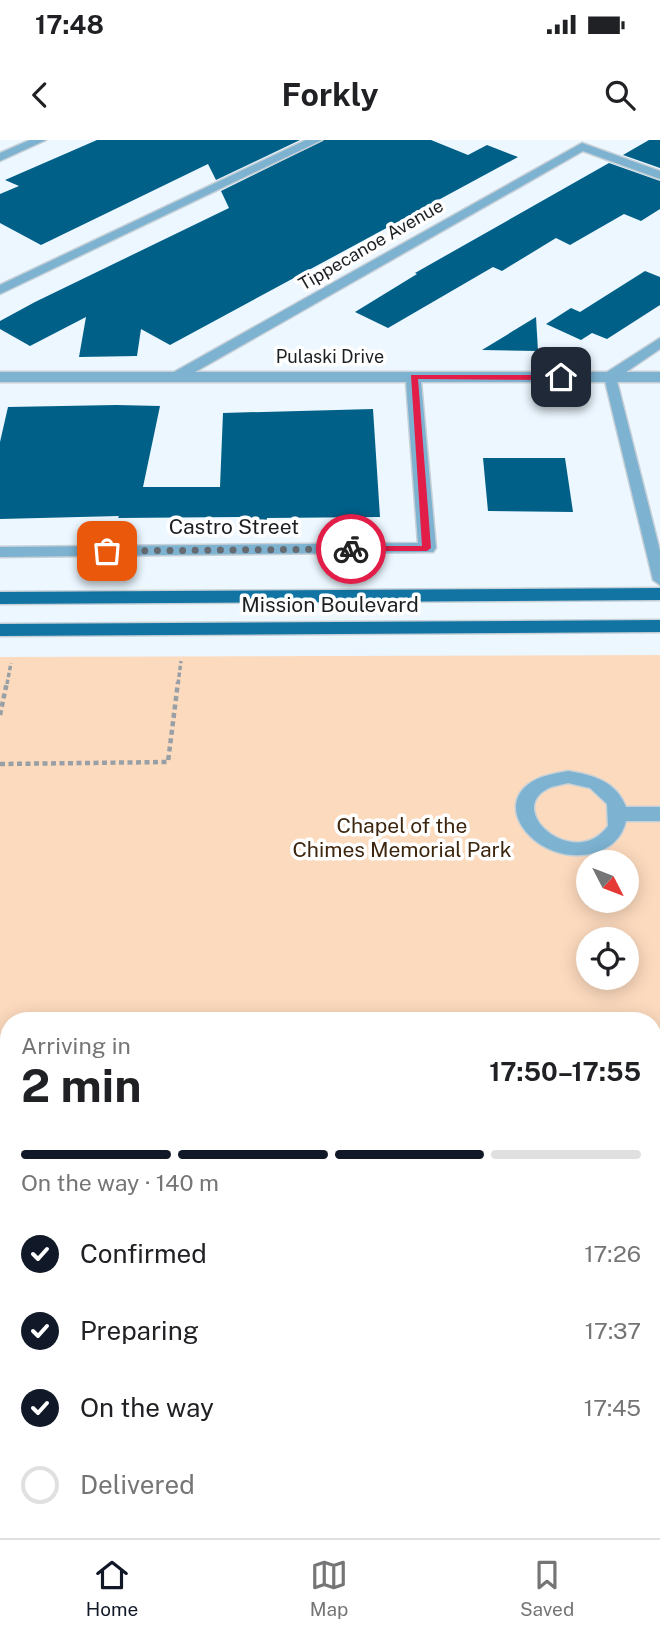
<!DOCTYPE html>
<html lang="en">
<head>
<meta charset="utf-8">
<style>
	:root { --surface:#fff; --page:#f6f6f6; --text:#202124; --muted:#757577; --line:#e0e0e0; --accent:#111827 }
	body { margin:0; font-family:"Public Sans",sans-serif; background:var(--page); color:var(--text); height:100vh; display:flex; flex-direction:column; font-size:26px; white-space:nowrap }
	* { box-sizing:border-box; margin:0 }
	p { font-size:23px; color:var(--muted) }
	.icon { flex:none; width:38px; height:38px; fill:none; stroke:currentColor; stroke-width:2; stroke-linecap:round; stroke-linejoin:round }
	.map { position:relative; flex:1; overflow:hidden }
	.sheet { position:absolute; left:0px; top:872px; width:662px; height:527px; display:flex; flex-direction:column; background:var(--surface); border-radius:28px 28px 0 0; box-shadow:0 4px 18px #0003 }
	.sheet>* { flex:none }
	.needle { width:46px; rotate:132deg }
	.tools { position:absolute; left:576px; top:710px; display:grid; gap:14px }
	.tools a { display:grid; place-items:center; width:63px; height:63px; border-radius:50%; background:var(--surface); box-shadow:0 4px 18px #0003; font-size:35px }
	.pin { position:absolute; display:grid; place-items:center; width:60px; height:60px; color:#fff; margin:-30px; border-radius:14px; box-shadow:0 4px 10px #0006 }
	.courier { position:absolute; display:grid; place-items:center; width:70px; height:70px; margin:-35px; border:5px solid #e11d48; border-radius:50%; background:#fff; color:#222; box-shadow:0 2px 9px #0007 }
	.head em { font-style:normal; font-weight:700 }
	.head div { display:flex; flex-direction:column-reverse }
	.head { display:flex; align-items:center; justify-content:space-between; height:119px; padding:0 21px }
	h1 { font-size:46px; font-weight:700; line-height:52px }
	.bar { display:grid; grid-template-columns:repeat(4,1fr); gap:10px 7px; align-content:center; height:84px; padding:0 21px }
	.bar i { height:9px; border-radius:5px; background:var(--line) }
	.bar .current { background:var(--accent) }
	.bar p { grid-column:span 4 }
	ol { padding:0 21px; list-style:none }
	li { display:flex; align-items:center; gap:21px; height:77px }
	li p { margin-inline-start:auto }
	li .icon { padding:7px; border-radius:50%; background:var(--accent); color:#fff; stroke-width:4 }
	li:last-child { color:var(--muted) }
	li i { width:38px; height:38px; border:4px solid var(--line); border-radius:50% }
	.status { display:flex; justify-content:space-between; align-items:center; height:49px; padding:0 35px; background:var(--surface); direction:ltr }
	.status svg { height:19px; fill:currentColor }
	header { display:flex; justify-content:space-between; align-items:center; height:91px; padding:0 21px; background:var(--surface); font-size:32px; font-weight:700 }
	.tabs { display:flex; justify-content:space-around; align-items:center; height:98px; border-top:2px solid var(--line); background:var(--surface); font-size:19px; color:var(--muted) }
	.tabs a { display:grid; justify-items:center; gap:4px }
	.tabs .current { color:var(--accent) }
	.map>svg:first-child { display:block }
	.green { fill:#fcdabe; fill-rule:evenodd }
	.building { fill:#006088 }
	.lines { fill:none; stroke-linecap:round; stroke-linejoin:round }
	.lane-casing { stroke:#c7d0d7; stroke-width:3 }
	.street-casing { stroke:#c7d0d7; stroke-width:3 }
	.primary-casing { stroke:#c7d0d7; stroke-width:3 }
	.path-far1 { stroke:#98a0a6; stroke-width:3.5; stroke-dasharray:4.5 2.5; stroke-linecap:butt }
	.path { stroke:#98a0a6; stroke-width:4.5; stroke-dasharray:5 3.5; stroke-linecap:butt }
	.lane { fill:#7db2d1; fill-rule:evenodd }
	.street { fill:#7db2d1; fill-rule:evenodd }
	.primary { fill:#1174a2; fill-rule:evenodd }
	.route { fill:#e11d48 }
	.done { stroke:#656b70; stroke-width:7; stroke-dasharray:0 12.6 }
	.labels { text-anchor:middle; stroke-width:7; stroke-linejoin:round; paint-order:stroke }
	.far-street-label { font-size:18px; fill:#1c2023; stroke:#fff }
	.street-label { font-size:21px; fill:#1c2023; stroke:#fff }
	.park-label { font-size:21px; fill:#3e260e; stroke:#fff }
</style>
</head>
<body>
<div class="status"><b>17:48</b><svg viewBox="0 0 49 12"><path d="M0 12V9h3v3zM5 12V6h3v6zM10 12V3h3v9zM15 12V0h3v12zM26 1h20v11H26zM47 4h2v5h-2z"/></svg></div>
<header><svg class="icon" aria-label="back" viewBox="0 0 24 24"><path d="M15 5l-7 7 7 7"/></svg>Forkly<svg class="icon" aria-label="search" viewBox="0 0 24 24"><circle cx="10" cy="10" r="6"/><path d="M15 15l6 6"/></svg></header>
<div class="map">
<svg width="660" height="1398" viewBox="0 0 660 1398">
	<rect width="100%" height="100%" fill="#ecf7ff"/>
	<path class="green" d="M660,515V1398H0V517ZM588,723H626V761H588ZM588,800H626V838H588ZM9,880H653V1390H9Z"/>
	<g class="building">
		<polygon points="97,0 300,0 216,40 208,24 41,105 0,83 0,54 19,46 5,40"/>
		<polygon points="324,0 431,0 468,15 487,5 518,17 170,205 141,189 137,216 79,217 86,177 30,206 0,189 0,181 35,162 229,68 221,51"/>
		<polygon points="649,0 660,0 660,28 623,15"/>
		<polygon points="609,23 660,41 660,69 641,81 624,74 570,105 556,98 502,131 493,127 388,188 355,172 417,134 415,133"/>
		<polygon points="645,131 660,137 660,165 607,199 592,193 581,200 546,184 571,168 580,172"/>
		<polygon points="536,177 538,211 482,210"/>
		<polygon points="116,265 160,266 143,347 220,347 223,273 373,269 380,377 267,378 267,381 239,381 239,377 118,378 119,376 0,379 0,302 8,267"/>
		<polygon points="483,318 565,318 573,372 488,371"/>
	</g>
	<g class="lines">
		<defs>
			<g id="lane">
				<polygon points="610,233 616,237 660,411 660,445 653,440 604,237"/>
				<path d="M568,631C593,635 616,641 626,667H660V681H626C622,698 611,708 594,713C539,728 485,664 537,639C546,635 558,633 568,631ZM568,643L590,648L607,664L608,686C575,731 505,672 547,649C552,646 561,645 568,643Z"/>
				<polygon points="660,1161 660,1183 653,1186 653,1164"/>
				<rect x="0" y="1195" width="9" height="22"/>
				<polygon points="653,1232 660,1235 660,1261 653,1258"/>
			</g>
			<g id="street">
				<polygon points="30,0 46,0 0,21 0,13"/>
				<polygon points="306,0 322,0 0,154 0,145"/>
				<polygon points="582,3 660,31 660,39 583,11 195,232 607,232 660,198 660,209 626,232 660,232 660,242 421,242 436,408 433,412 0,417 0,407 418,403 406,242 0,242 0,232 174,232"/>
			</g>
			<g id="primary">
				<polygon points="660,448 660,460 0,464 0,452"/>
				<polygon points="660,480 660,492 0,496 0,484"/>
			</g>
		</defs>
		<use href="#lane" class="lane-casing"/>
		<use href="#street" class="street-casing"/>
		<use href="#primary" class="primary-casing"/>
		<g class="path-far1">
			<polyline points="7,544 11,523"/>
			<polyline points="178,544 181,521"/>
		</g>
		<g class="path">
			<polyline points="0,575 7,542"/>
			<polyline points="0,624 168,622 178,542"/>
		</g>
		<use href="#lane" class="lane"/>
		<use href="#street" class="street"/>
		<use href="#primary" class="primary"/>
	</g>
	<polygon class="route" points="411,235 561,235 565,237 561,240 418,239 431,408 427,411 347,411 347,407 351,406 422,406"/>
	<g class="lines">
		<polyline class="done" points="107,411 351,409"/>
	</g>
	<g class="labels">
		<g class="far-street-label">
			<text transform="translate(371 105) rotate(-30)" y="6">Tippecanoe Avenue</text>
			<text x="330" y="223">Pulaski Drive</text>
		</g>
		<g class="street-label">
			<text x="234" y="394">Castro Street</text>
			<text x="330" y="472">Mission Boulevard</text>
		</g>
		<g class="park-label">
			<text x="402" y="693">Chapel of the<tspan x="402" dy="24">Chimes Memorial Park</tspan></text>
		</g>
	</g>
</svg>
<div class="tools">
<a><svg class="needle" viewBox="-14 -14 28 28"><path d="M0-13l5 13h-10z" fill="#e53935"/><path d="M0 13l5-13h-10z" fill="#757577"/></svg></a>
<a><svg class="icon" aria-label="locate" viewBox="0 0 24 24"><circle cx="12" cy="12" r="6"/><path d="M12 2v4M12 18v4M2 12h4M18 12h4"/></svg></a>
</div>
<div class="pin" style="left:107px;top:411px;background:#ea580c"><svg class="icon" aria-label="bag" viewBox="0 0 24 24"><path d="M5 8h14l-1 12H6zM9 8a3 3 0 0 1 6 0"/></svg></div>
<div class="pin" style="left:561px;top:237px;background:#1f2937"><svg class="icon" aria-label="home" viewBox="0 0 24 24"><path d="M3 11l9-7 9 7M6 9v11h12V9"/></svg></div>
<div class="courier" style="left:351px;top:409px"><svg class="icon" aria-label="bike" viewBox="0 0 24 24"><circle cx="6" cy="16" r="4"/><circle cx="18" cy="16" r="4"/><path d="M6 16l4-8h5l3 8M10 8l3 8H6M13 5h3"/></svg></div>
<section class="sheet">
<div class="head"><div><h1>2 min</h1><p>Arriving in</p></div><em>17:50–17:55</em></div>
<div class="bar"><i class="current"></i><i class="current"></i><i class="current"></i><i></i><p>On the way · 140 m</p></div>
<ol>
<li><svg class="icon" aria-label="check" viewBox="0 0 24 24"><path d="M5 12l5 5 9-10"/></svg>Confirmed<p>17:26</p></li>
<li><svg class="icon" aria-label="check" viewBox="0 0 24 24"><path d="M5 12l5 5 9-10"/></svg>Preparing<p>17:37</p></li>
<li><svg class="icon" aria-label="check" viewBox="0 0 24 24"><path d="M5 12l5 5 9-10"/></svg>On the way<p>17:45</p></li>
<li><i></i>Delivered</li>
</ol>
</section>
</div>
<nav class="tabs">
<a class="current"><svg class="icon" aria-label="home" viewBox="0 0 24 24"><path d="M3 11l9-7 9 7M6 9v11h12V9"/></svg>Home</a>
<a><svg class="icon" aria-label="map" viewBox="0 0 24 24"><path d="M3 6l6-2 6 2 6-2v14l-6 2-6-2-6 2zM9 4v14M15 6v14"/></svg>Map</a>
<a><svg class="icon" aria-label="saved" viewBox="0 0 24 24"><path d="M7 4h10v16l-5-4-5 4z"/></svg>Saved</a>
</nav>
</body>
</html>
